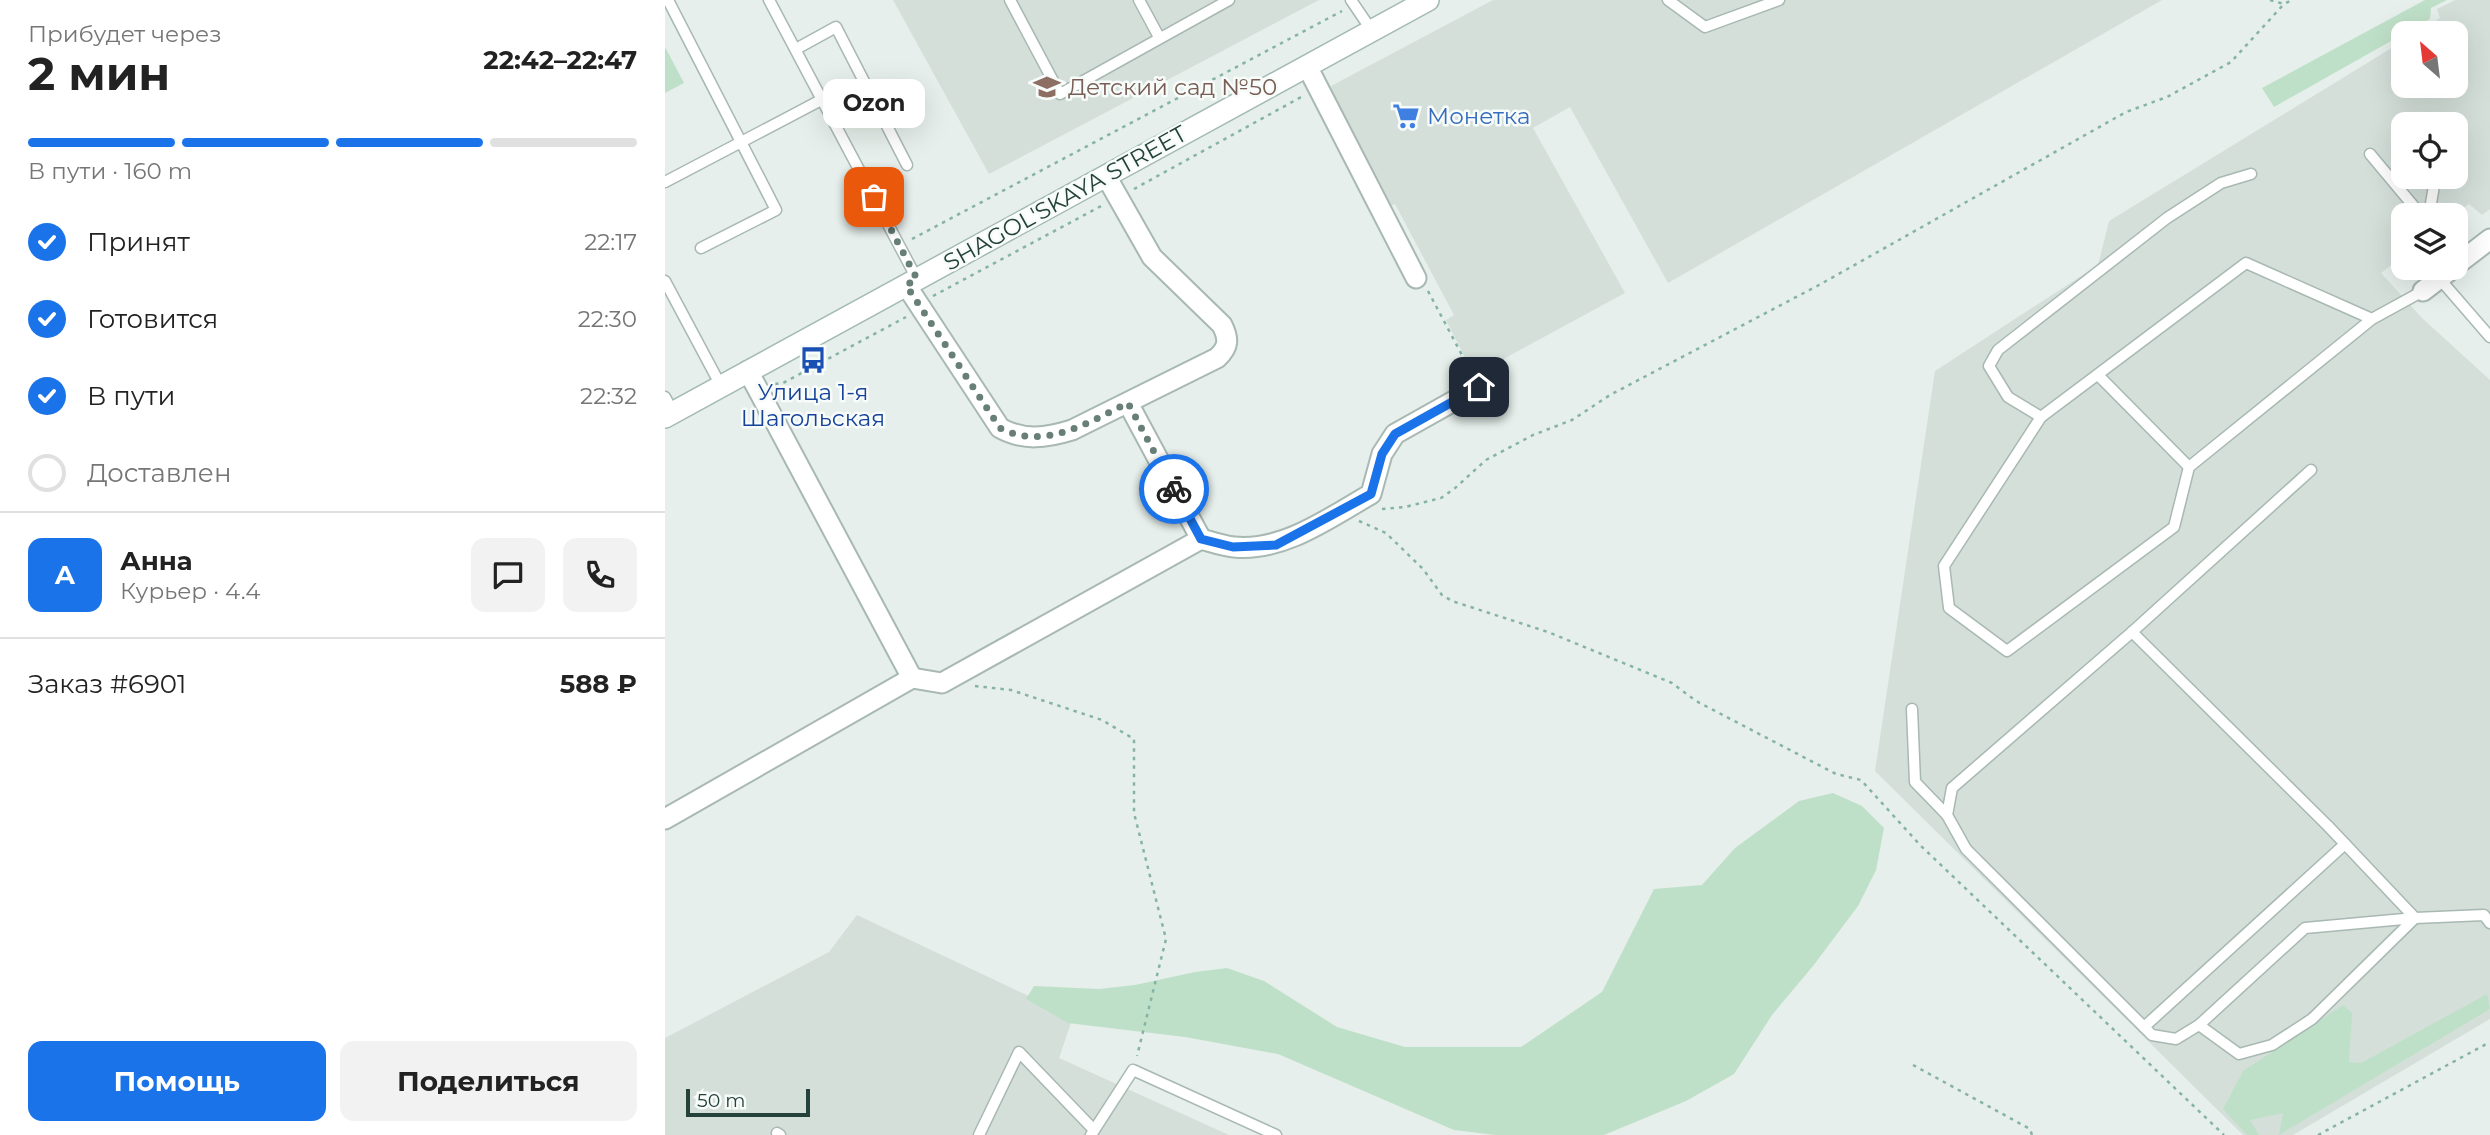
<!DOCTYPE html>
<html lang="ru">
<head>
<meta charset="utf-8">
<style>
	:root { --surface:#fff; --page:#f2f2f2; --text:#222; --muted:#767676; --line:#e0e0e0; --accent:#1a73e8 }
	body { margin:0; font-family:Montserrat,sans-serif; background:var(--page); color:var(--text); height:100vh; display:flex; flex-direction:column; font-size:26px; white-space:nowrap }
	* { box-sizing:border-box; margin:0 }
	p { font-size:23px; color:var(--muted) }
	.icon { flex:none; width:38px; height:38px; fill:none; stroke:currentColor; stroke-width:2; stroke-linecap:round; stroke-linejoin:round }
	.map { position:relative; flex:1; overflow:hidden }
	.drawer { display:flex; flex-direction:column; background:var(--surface); width:665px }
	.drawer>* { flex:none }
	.needle { width:46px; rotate:332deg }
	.fabs { position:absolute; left:1726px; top:21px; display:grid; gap:14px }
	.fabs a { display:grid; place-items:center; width:77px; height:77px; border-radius:14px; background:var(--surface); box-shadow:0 7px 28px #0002; font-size:35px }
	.scale { position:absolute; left:21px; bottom:18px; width:124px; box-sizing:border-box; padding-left:7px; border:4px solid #24423a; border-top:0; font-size:19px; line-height:24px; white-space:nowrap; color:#24423a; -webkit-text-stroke:5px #f7fbf9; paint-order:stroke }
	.pin { position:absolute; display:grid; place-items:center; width:60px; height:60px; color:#fff; margin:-30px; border-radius:14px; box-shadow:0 4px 10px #0006 }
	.courier { position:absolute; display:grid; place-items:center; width:70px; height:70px; margin:-35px; border:5px solid #1a73e8; border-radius:50%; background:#fff; color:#222; box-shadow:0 2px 9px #0007 }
	.bubble { position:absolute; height:49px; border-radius:14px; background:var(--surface); box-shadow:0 7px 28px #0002; font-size:23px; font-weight:700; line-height:49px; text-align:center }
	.head em { font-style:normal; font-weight:700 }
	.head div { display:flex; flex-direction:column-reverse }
	.head { display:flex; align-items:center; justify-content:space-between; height:119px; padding:0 28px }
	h1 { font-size:46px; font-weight:700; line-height:52px }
	.bar { display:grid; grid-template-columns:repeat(4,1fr); gap:10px 7px; align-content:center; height:84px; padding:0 28px }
	.bar i { height:9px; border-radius:5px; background:var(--line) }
	.bar .current { background:var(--accent) }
	.bar p { grid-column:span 4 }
	.line { display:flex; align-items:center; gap:18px; padding:0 28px; border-top:2px solid var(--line) }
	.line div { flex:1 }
	.round { display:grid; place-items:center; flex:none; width:74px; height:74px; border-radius:14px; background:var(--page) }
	ol { padding:0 28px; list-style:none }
	li { display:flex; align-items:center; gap:21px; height:77px }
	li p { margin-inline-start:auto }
	li .icon { padding:7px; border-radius:50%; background:var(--accent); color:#fff; stroke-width:4 }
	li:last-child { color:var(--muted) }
	li i { width:38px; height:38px; border:4px solid var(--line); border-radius:50% }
	.action { display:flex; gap:14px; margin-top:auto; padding:14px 28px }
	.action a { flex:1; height:80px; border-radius:14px; background:var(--accent); color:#fff; font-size:28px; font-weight:700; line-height:80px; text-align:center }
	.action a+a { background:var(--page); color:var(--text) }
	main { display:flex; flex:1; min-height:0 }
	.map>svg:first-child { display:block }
	.built { fill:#d4dfda; fill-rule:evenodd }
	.green { fill:#bfe0c8 }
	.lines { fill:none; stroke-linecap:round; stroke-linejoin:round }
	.service-casing { stroke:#a8b8b2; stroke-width:13 }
	.minor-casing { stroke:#a8b8b2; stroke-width:23 }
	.secondary-casing { stroke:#a4bbb3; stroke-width:24 }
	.path { stroke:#86b3a5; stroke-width:2.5; stroke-dasharray:3.5 5; stroke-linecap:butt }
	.service { stroke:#fff; stroke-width:10 }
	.minor { stroke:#fff; stroke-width:19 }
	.secondary { stroke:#fff; stroke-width:21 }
	.done { stroke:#687f78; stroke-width:7; stroke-dasharray:0 12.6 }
	.route { stroke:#1a73e8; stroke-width:9 }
	.labels { text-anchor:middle; stroke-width:5; stroke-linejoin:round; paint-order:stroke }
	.education-label { font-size:23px; fill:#785e54; stroke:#f7fbf9; text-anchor:start }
	.shop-label { font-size:23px; fill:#366cbe; stroke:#f7fbf9; text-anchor:start }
	.street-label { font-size:23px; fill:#24423a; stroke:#f7fbf9 }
	.transit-label { font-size:23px; fill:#164399; stroke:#f7fbf9 }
</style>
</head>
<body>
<main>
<section class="drawer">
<div class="head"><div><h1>2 мин</h1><p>Прибудет через</p></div><em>22:42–22:47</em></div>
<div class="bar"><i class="current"></i><i class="current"></i><i class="current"></i><i></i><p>В пути · 160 m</p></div>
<ol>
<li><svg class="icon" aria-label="check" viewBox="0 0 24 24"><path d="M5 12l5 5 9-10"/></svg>Принят<p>22:17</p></li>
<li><svg class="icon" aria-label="check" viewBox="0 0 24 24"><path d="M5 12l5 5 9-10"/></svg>Готовится<p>22:30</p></li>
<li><svg class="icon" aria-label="check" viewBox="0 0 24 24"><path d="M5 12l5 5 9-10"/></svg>В пути<p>22:32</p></li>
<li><i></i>Доставлен</li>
</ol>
<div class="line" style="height:126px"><b class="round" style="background:var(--accent);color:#fff">А</b><div><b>Анна</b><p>Курьер · 4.4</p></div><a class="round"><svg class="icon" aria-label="chat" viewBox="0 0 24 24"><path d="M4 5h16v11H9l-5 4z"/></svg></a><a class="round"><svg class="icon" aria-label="phone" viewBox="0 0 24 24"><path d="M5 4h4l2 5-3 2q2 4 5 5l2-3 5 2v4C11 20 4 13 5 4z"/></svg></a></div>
<div class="line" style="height:91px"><div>Заказ #6901</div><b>588 ₽</b></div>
<div class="action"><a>Помощь</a><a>Поделиться</a></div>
</section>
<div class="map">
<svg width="1825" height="1135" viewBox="0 0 1825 1135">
	<rect width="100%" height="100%" fill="#e6efeb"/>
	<g class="built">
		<polygon points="228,0 654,0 324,174"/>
		<polygon points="828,0 1497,0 1003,283 905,107 868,128 960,293 809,375 781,320 789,315 730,204 720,208 672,115 666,86"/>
		<path d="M1790,0H1825V209L1817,215L1804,204L1789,215H1738V256L1716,273L1757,318L1825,380V1019L1628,1135H1578L1210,771L1270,371L1433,265L1444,221L1738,41V86H1790V33H1751L1775,18L1772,9ZM1738,124H1790V177H1738Z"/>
		<polygon points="192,915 408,1017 394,1058 564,1135 0,1135 0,1038 164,952"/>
	</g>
	<g class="green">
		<polygon points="1760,0 1782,0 1766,8 1765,19 1609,107 1597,88"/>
		<polygon points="0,47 19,83 0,93"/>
		<polygon points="1168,793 1197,806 1219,828 1211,870 1193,906 1148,966 1107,1015 1069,1074 1021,1101 939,1135 830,1135 789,1130 613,1054 520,1037 403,1023 361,999 369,986 434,989 470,985 530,972 562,968 599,981 672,1027 740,1047 856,1047 937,992 989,889 1037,885 1070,848 1134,801"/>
		<polygon points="1822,994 1825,1009 1614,1135 1618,1113 1585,1120 1594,1135 1582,1135 1558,1109 1578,1071 1678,1005 1687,1013 1684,1062 1696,1063"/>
	</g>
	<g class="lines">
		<defs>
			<g id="service">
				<polyline points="3,0 111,210 36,248"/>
				<polyline points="104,0 252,279"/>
				<polyline points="345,0 395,94 564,0"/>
				<polyline points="474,0 494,37"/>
				<polyline points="686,0 707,31"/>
				<polyline points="1003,0 1040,27 1114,0"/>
				<polyline points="131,49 171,27 242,165"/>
				<polyline points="1705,154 1756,215"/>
				<polyline points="0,182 158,99"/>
				<polyline points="1764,215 1770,180 1768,177"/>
				<polyline points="1774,278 1825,337"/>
				<polyline points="0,281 56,386"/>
				<polyline points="1707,319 1581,263 1376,417 1279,566 1284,608 1342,651 1509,527 1524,467 1707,319 1758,291"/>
				<polyline points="1433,375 1524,467"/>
				<polyline points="0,397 8,412"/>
				<polyline points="1376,417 1343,397 1324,366 1333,350 1502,218 1556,183 1586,174"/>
				<polyline points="1646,470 1467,632 1287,788 1282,815 1301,849 1487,1035 1511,1039 1534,1025 1640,928 1750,918"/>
				<polyline points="1467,632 1663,826 1750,918 1819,915 1825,923"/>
				<polyline points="1247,709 1250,782 1282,815"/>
				<polyline points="1534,1025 1574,1054 1607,1045 1647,1019 1750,918"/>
				<polyline points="1479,1027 1680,844"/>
				<polyline points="112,1133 115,1135"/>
				<polyline points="314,1135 354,1052 429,1130"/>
				<polyline points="426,1135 468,1070 611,1135"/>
			</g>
			<g id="minor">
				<polyline points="642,66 751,278"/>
				<polyline points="1790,266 1825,239"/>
				<path d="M241,285L335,428C359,441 381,438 407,430L552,358C564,347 564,339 557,325L487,257L441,176"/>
				<polyline points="1758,291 1788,268"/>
				<polyline points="83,371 247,678"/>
				<polyline points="463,403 536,539"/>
				<path d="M247,678L277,683L536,539C547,542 558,546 569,547C618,552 664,518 706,494L717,454L730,434L828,379"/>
				<polyline points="0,819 247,678"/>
			</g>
			<polyline id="secondary" points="0,417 763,0"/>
		</defs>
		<use href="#service" class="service-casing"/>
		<use href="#minor" class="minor-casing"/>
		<use href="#secondary" class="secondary-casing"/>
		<g class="path">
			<polyline points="1605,0 1619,4 1627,0"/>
			<polyline points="469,189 638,96"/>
			<polyline points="247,239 677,11"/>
			<polyline points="763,291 806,372"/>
			<polyline points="268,296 438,205"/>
			<polyline points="110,384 118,383 241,317"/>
			<polyline points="717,509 740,507 776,498 789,489 821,460 868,435 907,420 945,395 1154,285 1461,112 1502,97 1566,62 1619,4"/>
			<polyline points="694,521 721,533 758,569 777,595 787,601 883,632 1007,683 1031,701 1171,774 1196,780 1255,845 1559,1135"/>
			<polyline points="310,686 346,690 437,720 469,739 469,813 501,939 472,1056"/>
			<polyline points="1248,1065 1365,1129 1367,1135"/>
			<polyline points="1653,1135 1825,1042"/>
		</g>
		<use href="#service" class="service"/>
		<use href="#minor" class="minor"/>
		<use href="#secondary" class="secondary"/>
	</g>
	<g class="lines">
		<path class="done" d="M209,197L252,279L241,285L335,428C379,451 422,423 463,403L509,489"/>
		<polyline class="route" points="509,489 536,539 568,547 611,545 706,494 717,454 730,434 814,387"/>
	</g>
	<defs>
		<symbol id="school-bare" viewBox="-9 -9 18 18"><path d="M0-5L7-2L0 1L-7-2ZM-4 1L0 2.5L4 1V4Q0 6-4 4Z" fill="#8d6e63" stroke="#f7fbf9" stroke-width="2.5" paint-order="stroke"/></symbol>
		<symbol id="supermarket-bare" viewBox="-9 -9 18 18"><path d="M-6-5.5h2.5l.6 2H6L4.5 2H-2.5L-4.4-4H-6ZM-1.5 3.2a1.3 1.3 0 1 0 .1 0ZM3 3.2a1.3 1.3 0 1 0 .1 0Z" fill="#3f7fe0" stroke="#f7fbf9" stroke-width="2.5" paint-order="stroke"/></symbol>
		<symbol id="bus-bare" viewBox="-9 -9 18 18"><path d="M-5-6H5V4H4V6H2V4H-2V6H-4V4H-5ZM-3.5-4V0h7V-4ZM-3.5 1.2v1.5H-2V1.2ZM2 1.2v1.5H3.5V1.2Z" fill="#1a4fb4" stroke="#f7fbf9" stroke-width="2.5" paint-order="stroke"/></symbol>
	</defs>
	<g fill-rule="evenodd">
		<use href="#school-bare" x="363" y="68" width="38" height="38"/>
		<use href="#supermarket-bare" x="722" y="97" width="38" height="38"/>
		<use href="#bus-bare" x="129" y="341" width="38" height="38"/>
	</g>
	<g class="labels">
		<g class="education-label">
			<text x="403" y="95">Детский сад №50</text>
		</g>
		<g class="shop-label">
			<text x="762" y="124">Монетка</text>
		</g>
		<g class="street-label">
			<text transform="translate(400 198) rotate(-29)" y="8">SHAGOL'SKAYA STREET</text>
		</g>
		<g class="transit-label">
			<text x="148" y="400">Улица 1-я<tspan x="148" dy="26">Шагольская</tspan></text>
		</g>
	</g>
</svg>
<div class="fabs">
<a><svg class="needle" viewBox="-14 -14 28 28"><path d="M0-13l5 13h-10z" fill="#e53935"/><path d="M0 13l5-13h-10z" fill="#767676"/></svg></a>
<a><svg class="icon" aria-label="locate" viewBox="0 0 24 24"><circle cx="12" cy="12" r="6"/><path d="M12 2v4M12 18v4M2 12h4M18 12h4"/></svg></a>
<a><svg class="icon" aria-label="layers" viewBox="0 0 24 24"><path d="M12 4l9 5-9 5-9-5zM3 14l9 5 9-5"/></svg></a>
</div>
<div class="scale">50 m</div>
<div class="pin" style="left:209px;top:197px;background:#ea580c"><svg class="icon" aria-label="bag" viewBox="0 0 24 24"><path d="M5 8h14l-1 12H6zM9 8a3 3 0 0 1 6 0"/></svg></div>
<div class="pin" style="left:814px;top:387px;background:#1f2937"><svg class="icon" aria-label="home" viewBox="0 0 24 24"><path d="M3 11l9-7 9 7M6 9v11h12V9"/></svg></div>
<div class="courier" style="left:509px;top:489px"><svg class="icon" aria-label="bike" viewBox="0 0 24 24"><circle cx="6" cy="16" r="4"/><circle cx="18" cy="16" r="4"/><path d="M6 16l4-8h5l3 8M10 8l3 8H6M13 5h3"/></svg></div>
<div class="bubble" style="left:158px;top:79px;width:102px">Ozon</div>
</div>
</main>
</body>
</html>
